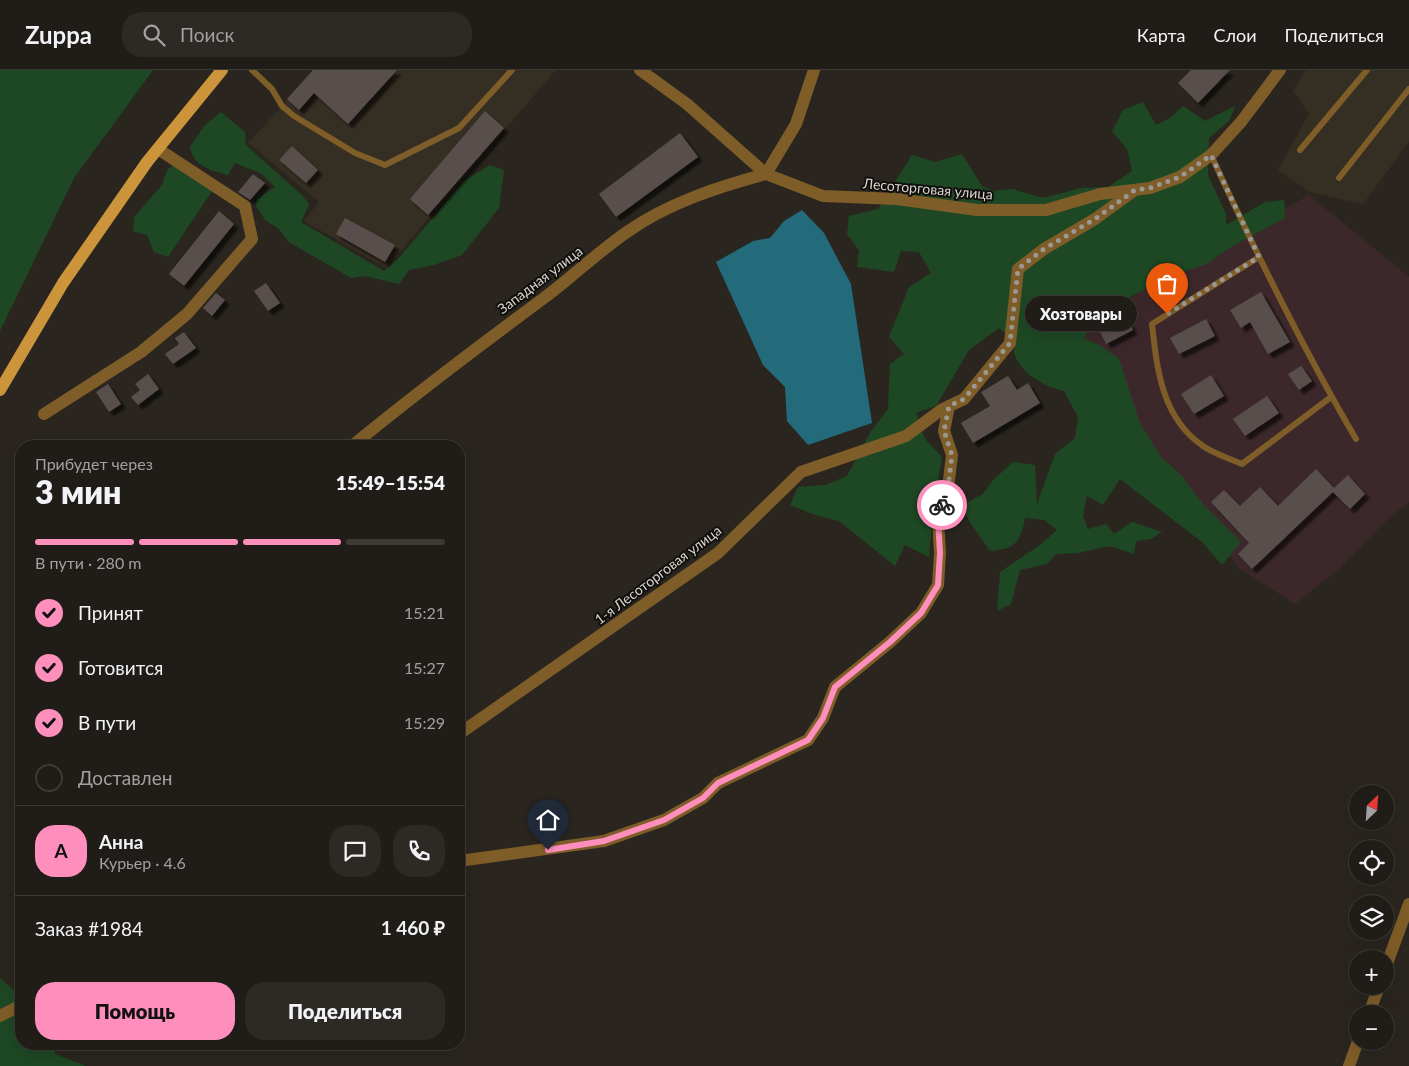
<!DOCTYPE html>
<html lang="ru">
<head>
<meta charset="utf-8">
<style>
	:root { --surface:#201c17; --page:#2d2924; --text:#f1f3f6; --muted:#a2a1a1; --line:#3d3a36; --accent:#fe8ebc }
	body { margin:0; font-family:Lato,sans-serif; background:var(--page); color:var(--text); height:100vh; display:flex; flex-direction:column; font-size:19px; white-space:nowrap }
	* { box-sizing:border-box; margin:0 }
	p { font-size:16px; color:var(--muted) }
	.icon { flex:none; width:28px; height:28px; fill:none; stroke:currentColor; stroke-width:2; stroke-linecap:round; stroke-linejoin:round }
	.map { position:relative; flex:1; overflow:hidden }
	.panel { position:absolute; left:15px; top:370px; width:450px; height:610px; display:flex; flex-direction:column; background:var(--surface); border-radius:20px; box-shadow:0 5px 20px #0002,0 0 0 1px var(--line) }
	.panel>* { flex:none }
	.needle { width:32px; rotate:25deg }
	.fabs { position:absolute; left:1349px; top:715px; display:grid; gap:10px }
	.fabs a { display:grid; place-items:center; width:45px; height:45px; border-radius:50%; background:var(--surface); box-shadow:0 5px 20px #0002,0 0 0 1px var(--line); font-size:25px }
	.pin { position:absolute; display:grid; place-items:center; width:42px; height:42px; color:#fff; margin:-51px -21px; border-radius:50% 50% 50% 0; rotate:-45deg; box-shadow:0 0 5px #0007 }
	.pin .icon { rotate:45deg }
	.courier { position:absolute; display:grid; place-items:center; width:50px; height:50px; margin:-25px; border:4px solid #fe8ebc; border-radius:50%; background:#fff; color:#222; box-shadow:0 1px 6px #0007 }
	.bubble { position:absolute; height:35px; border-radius:18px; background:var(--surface); box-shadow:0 5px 20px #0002,0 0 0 1px var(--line); font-size:16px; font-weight:800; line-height:35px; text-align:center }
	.headline em { font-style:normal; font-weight:800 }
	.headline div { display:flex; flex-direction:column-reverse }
	.headline { display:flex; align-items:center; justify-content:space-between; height:85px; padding:0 20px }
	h1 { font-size:32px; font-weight:800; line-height:38px }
	.bar { display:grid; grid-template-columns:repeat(4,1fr); gap:8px 5px; align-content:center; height:60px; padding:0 20px }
	.bar i { height:6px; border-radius:4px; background:var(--line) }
	.bar .active { background:var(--accent) }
	.bar p { grid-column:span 4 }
	.line { display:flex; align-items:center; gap:12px; padding:0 20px; border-top:1px solid var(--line) }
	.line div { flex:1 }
	.round { display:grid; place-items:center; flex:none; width:52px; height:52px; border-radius:20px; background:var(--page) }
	ol { padding:0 20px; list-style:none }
	li { display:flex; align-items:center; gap:15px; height:55px }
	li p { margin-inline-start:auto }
	li .icon { padding:5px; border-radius:50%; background:var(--accent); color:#111; stroke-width:4 }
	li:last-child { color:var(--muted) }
	li i { width:28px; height:28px; border:2px solid var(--line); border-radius:50% }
	.action { display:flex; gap:10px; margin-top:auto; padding:10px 20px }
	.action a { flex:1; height:58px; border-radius:20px; background:var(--accent); color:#111; font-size:20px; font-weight:800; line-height:58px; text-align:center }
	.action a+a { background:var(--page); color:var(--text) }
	header { display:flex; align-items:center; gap:30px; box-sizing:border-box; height:70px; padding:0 25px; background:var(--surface); border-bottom:1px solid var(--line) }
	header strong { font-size:24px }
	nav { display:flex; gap:28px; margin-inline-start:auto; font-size:18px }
	.search { width:350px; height:45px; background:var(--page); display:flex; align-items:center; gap:12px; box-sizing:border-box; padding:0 18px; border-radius:20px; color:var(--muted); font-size:19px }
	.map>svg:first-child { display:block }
	.commercial { fill:#3c282a }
	.built { fill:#352e22 }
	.green { fill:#1e4824 }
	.water { fill:#236b7b }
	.building { fill:#594f4d; filter:url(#shadow) }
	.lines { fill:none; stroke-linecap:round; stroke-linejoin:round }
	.lane { stroke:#7f5d28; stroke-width:6 }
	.street { stroke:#7f5d28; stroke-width:12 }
	.primary { stroke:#cd953b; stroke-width:12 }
	.done { stroke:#9b9893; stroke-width:5; stroke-dasharray:0 9 }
	.route { stroke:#fe8ebc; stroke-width:6 }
	.labels { text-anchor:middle; stroke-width:4; stroke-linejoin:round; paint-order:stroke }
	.street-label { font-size:14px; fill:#d8d6d1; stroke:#110f0c }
</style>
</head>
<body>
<header>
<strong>Zuppa</strong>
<div class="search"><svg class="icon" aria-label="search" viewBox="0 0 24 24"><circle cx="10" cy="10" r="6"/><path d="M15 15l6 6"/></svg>Поиск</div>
<nav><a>Карта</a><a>Слои</a><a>Поделиться</a></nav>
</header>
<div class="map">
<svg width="1409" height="996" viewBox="0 0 1409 996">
	<defs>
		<filter id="shadow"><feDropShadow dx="4.5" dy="4.5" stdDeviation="1" flood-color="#0009"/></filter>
	</defs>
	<rect width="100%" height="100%" fill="#2a261f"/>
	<polygon class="commercial" points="1309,125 1409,207 1409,432 1386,451 1339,499 1295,534 1239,498 1171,408 1078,258"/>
	<g class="built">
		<polygon points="315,0 556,0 386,198 304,151 319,132 248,73"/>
		<polygon points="1306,0 1409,0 1409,72 1363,134 1310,122 1278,100 1309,44 1293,21"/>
	</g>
	<g class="green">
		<polygon points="0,0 153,0 74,108 0,261"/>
		<path d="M1143,32L1156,55L1170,48L1183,36L1205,51L1235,36L1229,51L1209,68L1208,105L1226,144V155L1265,132L1284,130L1285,148L1229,178L1207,194L1164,208L1124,231L1090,257L1084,269L1100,275L1119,289L1140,353L1161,387L1180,404L1203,434L1241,472L1222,495L1202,472L1120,409L1103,435L1087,426L1083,446L1088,459L1106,454L1114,464L1132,452L1162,462L1151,469L1136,471L1134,484L1110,476L1077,483L1056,484L1047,494L1020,500L1011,534L997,541L1000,502L1040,475L1057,460L1044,450L1025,448C1021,472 1015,479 990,481L969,451L962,435L983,424L993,410L1013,392L1035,395L1037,434L1055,384L1075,368L1078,347L1064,321C1046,317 1021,304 1015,285C1013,281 1014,274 1014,270L999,258L969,280L936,336L916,343L925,369L942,387L933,443L929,487L905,475L895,496L839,451L815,445L790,435L798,417L825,415L847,406L870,363L888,339L890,294L904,284L889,267L909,217L931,203L919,182L901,181L894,202L857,197L859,181L847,164L849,146L878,139L912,85L935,92L962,84L982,116L994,121L1012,119L1043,128L1081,118L1108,117L1132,101L1127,79L1112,61L1123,40Z"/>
		<path d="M221,42L245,62L246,75L303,126L309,134L301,152L384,201L398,189L464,111L490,95L504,100L499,138L462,185L434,195L409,200L399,214L365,206L351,208L289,172L279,159L265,150L256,136L257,129L275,117L262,104L235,93L228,105C212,101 193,96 190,77L204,56Z"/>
		<polygon points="175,94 212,121 168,187 154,182 147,165 133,161 134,147 162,115 167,100"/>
		<polygon points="0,908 21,927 21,974 54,974 55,984 86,996 0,996"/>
	</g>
	<polygon class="water" points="802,140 824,163 851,214 872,353 808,375 787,351 785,317 763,295 716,192 753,171 770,168 784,151"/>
	<g class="building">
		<polygon points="313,0 397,0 348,54 314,23 299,40 287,29"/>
		<polygon points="1191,0 1230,0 1198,33 1178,13"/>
		<polygon points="485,41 504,58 428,145 410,129"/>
		<polygon points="680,63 698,87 616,147 599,124"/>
		<polygon points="292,76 318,100 306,113 279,90"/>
		<polygon points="253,104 265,113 250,130 238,122"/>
		<polygon points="219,141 234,154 184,216 169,204"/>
		<polygon points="345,148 395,175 385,192 336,164"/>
		<polygon points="266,213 280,233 268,241 254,221"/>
		<polygon points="1261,222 1290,272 1268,284 1250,252 1241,258 1230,240"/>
		<polygon points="216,223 225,230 212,246 203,238"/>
		<polygon points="1125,245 1133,260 1106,274 1098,258"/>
		<polygon points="1206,249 1215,266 1179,284 1170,268"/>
		<polygon points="184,262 196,278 173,294 165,284 179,274 175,268"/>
		<polygon points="1301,296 1312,311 1299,320 1288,304"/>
		<polygon points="148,304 159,319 138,335 131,327 140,320 135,314"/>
		<polygon points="1211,305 1224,326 1194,344 1181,324"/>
		<polygon points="1008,306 1017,320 1028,313 1040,333 973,373 961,353 990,336 981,322"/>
		<polygon points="108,314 121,334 109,342 96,322"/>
		<polygon points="1267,326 1279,343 1245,366 1233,349"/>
		<polygon points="1316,399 1334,418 1348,405 1365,424 1350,439 1333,422 1252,499 1238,484 1249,473 1211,432 1224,420 1240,436 1260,417 1278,436"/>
	</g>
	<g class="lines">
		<g class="lane">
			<polyline points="252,0 272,19 282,36 294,46 355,83 385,95 459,58 512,0"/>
			<polyline points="1300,80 1367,0"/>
			<path d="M1211,85C1255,181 1302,277 1356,369"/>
			<polyline points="1339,108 1409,19"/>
			<path d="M1259,187L1152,254C1157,300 1162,348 1203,376C1214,384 1229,388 1242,394L1331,327"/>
		</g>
		<g class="street">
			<polyline points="640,0 687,34 766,104 823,126 897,129 977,140 1046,140 1100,124 1150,118 1180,107 1211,85 1241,52 1280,0"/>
			<polyline points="766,104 796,54 814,0"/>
			<polyline points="44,344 141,282 187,244 252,169 245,136 158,79"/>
			<path d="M352,376C414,325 479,276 544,228C572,207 598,182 627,162C668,133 718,117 766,104"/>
			<polyline points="459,664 718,483 801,402 906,366 941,340 964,329 1010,273 1018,199 1044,179 1095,149 1135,120"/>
			<polyline points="459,791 604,771 664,750 703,728 718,713 808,670 823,648 835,617 890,572 921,543 938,515 940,483 938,450 948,418 952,385 944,361 949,336"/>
			<polyline points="1385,899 1409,834"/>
			<polyline points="1369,944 1379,916"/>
			<polyline points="0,946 21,935"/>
			<polyline points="1349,996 1358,971"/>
		</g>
		<polyline class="primary" points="0,320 63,213 147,92 222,0"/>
	</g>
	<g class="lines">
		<polyline class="done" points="942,435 948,418 952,385 944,361 949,336 964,329 1010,273 1018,199 1044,179 1095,149 1135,120 1150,118 1180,107 1211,85 1259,187 1167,244"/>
		<polyline class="route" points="548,780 604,771 664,750 703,728 718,713 808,670 823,648 835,617 890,572 921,543 938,515 940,483 938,450 942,435"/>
	</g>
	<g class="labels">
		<g class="street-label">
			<text transform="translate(928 119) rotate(5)" y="5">Лесоторговая улица</text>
			<text transform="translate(540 210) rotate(-37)" y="5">Западная улица</text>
			<text transform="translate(658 505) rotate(-37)" y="5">1-я Лесоторговая улица</text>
		</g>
	</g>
</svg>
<div class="fabs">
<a><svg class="needle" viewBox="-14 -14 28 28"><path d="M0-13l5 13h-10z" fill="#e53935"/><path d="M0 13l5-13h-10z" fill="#a2a1a1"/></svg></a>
<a><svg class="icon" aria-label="locate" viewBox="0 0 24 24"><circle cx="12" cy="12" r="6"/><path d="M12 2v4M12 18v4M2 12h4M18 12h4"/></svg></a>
<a><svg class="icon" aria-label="layers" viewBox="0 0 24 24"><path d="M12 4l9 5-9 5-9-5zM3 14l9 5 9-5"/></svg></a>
<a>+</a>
<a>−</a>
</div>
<div class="pin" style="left:1167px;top:244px;background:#ea580c"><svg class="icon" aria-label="bag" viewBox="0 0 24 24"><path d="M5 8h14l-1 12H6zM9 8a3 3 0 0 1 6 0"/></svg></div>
<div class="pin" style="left:548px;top:780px;background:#1f2937"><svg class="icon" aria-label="home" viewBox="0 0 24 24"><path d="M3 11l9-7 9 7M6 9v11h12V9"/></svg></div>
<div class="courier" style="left:942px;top:435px"><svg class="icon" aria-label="bike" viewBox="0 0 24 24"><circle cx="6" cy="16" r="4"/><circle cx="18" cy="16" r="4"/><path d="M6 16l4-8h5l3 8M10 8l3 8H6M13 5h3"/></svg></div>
<div class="bubble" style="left:1025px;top:226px;width:112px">Хозтовары</div>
<section class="panel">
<div class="headline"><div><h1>3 мин</h1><p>Прибудет через</p></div><em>15:49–15:54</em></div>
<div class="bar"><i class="active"></i><i class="active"></i><i class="active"></i><i></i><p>В пути · 280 m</p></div>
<ol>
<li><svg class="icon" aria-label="check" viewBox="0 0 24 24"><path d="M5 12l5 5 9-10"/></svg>Принят<p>15:21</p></li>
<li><svg class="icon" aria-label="check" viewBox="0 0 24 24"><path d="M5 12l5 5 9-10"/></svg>Готовится<p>15:27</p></li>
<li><svg class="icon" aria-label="check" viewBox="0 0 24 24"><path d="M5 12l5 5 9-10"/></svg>В пути<p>15:29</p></li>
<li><i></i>Доставлен</li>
</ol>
<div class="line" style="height:90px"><b class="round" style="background:var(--accent);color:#111">А</b><div><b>Анна</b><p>Курьер · 4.6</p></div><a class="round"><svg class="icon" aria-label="chat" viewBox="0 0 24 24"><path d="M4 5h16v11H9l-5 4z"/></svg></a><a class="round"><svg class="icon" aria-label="phone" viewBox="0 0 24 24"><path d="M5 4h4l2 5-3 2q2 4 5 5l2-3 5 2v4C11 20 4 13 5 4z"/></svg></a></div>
<div class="line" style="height:65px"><div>Заказ #1984</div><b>1 460 ₽</b></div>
<div class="action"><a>Помощь</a><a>Поделиться</a></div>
</section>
</div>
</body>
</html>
